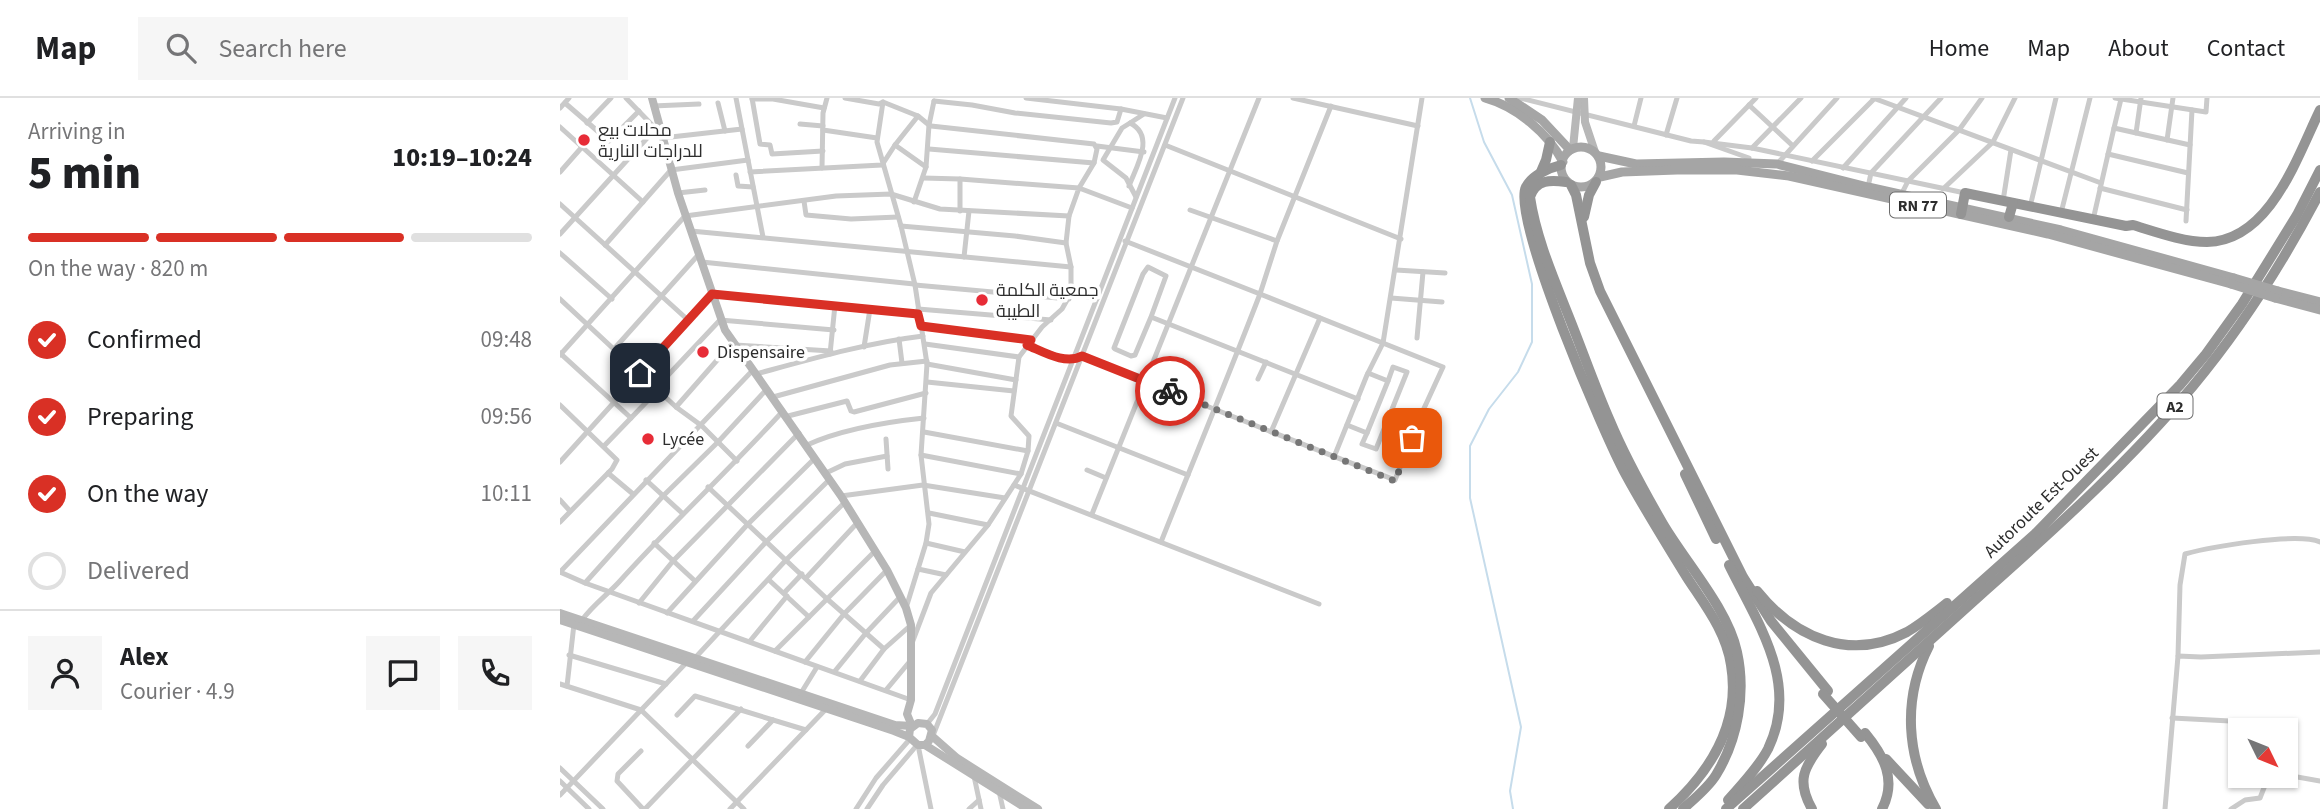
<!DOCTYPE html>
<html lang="en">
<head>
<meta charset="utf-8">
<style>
	:root { --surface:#fff; --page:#f6f6f6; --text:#202124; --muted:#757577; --line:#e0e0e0; --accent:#d93025 }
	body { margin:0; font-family:"Source Sans 3",Cairo,sans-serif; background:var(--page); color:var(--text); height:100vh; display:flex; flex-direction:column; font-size:26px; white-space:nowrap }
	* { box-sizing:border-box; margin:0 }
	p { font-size:23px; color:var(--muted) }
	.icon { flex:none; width:38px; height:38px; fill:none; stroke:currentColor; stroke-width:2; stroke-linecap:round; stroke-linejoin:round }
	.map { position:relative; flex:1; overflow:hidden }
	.sheet { display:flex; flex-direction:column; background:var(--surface); width:560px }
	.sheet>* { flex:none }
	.needle { width:46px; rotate:133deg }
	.fabs { position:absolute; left:1668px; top:620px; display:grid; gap:14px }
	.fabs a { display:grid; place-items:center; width:70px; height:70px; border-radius:0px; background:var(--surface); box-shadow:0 2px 5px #0004; font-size:35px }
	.pin { position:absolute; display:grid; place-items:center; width:60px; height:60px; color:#fff; margin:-30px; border-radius:14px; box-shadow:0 4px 10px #0006 }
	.courier { position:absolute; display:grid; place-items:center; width:70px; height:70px; margin:-35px; border:5px solid #d93025; border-radius:50%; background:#fff; color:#222; box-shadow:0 2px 9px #0007 }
	.head em { font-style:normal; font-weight:800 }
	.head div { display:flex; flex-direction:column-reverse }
	.head { display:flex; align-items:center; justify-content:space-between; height:119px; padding:0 28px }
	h1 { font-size:46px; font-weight:800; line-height:52px }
	.bar { display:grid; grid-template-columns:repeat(4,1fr); gap:10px 7px; align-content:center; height:84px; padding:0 28px }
	.bar i { height:9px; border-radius:5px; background:var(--line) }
	.bar .on { background:var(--accent) }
	.bar p { grid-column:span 4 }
	.line { display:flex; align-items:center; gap:18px; padding:0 28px; border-top:2px solid var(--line) }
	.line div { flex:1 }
	.round { display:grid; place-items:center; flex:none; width:74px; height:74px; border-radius:0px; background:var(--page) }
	ol { padding:0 28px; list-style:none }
	li { display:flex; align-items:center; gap:21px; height:77px }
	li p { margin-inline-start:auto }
	li .icon { padding:7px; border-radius:50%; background:var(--accent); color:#fff; stroke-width:4 }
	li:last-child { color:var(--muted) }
	li i { width:38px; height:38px; border:4px solid var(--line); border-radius:50% }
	header { display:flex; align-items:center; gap:42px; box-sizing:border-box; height:98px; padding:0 35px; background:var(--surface); border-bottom:2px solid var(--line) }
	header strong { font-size:33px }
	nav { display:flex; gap:38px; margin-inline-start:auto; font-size:24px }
	.search { width:490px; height:63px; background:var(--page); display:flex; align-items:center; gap:18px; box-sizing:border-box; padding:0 24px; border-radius:0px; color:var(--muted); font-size:26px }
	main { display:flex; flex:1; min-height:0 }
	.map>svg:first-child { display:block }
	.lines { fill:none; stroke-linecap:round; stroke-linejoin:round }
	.stream { stroke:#c6dceb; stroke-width:2 }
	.street { stroke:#cacaca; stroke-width:5 }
	.secondary { stroke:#b7b7b7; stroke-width:8 }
	.primary { stroke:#a5a5a5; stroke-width:9 }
	.highway { stroke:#949494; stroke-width:10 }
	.primary-bridge { stroke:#a5a5a5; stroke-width:9 }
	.highway-bridge { stroke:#949494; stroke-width:10 }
	.done { stroke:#767676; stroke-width:7; stroke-dasharray:0 12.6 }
	.route { stroke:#d93025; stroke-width:9 }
	.poi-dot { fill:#e72c37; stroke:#fff; stroke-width:2.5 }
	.labels { text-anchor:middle; stroke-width:7; stroke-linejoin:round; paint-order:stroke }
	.shield { fill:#fff; stroke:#6c6c6c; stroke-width:2 }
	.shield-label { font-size:16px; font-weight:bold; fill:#2d2d2d }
	.poi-label { font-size:18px; fill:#2d2d2d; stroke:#fff; text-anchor:start }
	.street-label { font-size:18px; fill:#2d2d2d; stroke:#fff }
</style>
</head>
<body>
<header>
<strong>Map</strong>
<div class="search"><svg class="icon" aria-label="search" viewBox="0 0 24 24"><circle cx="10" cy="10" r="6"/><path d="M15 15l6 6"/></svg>Search here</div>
<nav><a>Home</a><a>Map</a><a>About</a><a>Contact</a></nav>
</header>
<main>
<section class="sheet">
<div class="head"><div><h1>5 min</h1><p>Arriving in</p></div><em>10:19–10:24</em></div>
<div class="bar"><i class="on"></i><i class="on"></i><i class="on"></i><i></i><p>On the way · 820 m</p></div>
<ol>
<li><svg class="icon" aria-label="check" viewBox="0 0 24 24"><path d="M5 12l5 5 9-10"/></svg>Confirmed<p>09:48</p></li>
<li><svg class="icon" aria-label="check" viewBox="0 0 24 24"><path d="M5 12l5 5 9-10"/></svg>Preparing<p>09:56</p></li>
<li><svg class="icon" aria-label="check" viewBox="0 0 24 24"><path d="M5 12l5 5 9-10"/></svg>On the way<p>10:11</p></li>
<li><i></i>Delivered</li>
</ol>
<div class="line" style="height:126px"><a class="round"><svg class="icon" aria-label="person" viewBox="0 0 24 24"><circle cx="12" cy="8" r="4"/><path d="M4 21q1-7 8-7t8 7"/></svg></a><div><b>Alex</b><p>Courier · 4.9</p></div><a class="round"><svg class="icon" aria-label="chat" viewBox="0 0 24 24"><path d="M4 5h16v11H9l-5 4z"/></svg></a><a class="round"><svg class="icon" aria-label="phone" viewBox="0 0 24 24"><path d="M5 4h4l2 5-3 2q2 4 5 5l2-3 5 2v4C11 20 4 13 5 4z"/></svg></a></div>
</section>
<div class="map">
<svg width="1760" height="711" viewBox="0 0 1760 711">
	<rect width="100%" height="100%" fill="#fff"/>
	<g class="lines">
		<polyline class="stream" points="910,0 924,44 952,97 972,186 972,244 958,274 929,311 910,348 910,400 961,629 950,693 953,711"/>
		<g class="street">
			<polyline points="66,0 95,30"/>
			<polyline points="176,0 203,139"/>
			<polyline points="192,0 200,46 210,47 212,56 263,53"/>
			<polyline points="285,0 319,6 323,4"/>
			<polyline points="466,0 561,11 607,20"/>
			<polyline points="733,0 858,28"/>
			<polyline points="960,0 1131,43 1144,44 1189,60"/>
			<polyline points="1313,0 1541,85"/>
			<polyline points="1555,0 1646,14 1647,0"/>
			<polyline points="192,1 213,1 264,10"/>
			<polyline points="374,3 412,7 455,15 551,25 557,24 561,11"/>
			<polyline points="5,5 49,43 79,13"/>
			<polyline points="158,5 165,33"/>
			<polyline points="1189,7 1233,48"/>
			<polyline points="93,8 139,6"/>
			<polyline points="0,10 9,0"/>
			<polyline points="27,25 51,0"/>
			<polyline points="570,25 562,30 543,62 566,80 576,99"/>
			<polyline points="240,26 263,28"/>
			<polyline points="1074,28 1081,0"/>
			<polyline points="0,29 83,104"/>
			<polyline points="1554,30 1561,1"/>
			<polyline points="263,32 317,40"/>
			<polyline points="1576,35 1581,0"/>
			<polyline points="1106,37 1117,0"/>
			<polyline points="102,40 182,31"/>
			<polyline points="1607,42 1613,0"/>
			<polyline points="1154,43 1196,0"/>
			<polyline points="1144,44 1192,50 1405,95"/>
			<polyline points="335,47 366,69"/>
			<polyline points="605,47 841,141"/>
			<polyline points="537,48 584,54"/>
			<polyline points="1192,50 1241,0"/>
			<polyline points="369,51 534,65 537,51 534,46 371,28"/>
			<polyline points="1548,56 1628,75"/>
			<polyline points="1252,63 1315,0"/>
			<polyline points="534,65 519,90 572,110"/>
			<polyline points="1217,66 1277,0"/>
			<polyline points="262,70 263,15 267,0"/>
			<polyline points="1283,70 1346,0"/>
			<polyline points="0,74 22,49"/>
			<polyline points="190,74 322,67 335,47 358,18"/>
			<polyline points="176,77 178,88 193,89"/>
			<polyline points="363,80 400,81 519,90 509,118 506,145 511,169 511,195 502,211 482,229 459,259 451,318 469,338 468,353"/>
			<polyline points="400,81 400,113"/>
			<path d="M569,88C576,69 596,38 570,25L584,16"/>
			<polyline points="1308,89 1311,75 1381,0"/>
			<polyline points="1540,90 1627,112"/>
			<polyline points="1383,91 1433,44 1455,0"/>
			<polyline points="118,95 145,92"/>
			<polyline points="1341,97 1348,83 1399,32 1422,0"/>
			<polyline points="244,103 246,117 291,121 338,119"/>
			<polyline points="1443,103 1451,52"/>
			<polyline points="354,104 366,69 369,27 374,3"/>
			<polyline points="0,106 128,222"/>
			<polyline points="1470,109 1496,0"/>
			<polyline points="630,112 717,143"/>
			<polyline points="1501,115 1530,0"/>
			<polyline points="1533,122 1554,30 1630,47"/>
			<polyline points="1626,123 1632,12"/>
			<polyline points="341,128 455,138 506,145"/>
			<polyline points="131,133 511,169"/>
			<polyline points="0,136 99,27"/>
			<polyline points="565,143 700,196 717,143 771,8"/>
			<polyline points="45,147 111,72 188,62"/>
			<polyline points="0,155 52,201"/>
			<polyline points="404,159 409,113"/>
			<polyline points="142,164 354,186"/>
			<polyline points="836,172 885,175"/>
			<polyline points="355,187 509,201"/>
			<polyline points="511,195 537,201"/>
			<polyline points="831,200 882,204"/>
			<polyline points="0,201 116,309 142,328 177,363"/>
			<polyline points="358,211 491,222"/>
			<polyline points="591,219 606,178 588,169 583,176 554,250 555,251 571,258 575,257 591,219 798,301"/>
			<polyline points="361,228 471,242"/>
			<polyline points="857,240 863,174"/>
			<polyline points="339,241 342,265"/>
			<polyline points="365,246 459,259"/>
			<polyline points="175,247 271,253"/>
			<path d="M467,247L512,263L522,258C626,300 730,342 835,382L860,319L883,269L700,196C668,279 634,361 601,444"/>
			<polyline points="304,249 310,211"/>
			<polyline points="54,251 139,156"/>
			<polyline points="0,255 71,320"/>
			<polyline points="270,256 275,207"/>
			<polyline points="0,257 125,118 276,98 331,96 380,111 509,118"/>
			<polyline points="367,266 456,282"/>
			<path d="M196,276C251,261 306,245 363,238"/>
			<polyline points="698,281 706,264"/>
			<polyline points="367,284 454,293"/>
			<polyline points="96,290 160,222 274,232"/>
			<polyline points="616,296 624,275"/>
			<polyline points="213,299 330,267 367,263"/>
			<polyline points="579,299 629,318"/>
			<polyline points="0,307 57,362 52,371 0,424"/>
			<polyline points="116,309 173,244"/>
			<polyline points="228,318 287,303 291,313 294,314 366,295"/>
			<polyline points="496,325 628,377"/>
			<polyline points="787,327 807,335 828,283 808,275"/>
			<polyline points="364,334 468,353 461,376 428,427 369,415"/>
			<polyline points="711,334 760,220"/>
			<polyline points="807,335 802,346 816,351 847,274 833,269 828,283"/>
			<polyline points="326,341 328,371"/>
			<path d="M247,347C282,331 326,324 364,320"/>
			<polyline points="44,348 98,292"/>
			<polyline points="361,357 461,376"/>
			<polyline points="774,359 807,277 823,245 862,0"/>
			<polyline points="0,364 152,196 358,216"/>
			<polyline points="527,372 546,380"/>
			<polyline points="48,375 73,396"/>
			<polyline points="266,375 285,366 327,358"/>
			<polyline points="86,382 122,415"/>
			<polyline points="454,387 759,506"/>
			<polyline points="148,389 266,500 324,551"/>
			<polyline points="281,398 363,387 445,400"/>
			<polyline points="0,402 10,413"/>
			<polyline points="532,416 699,0"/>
			<polyline points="94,445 135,483"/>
			<polyline points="366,445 405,454"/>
			<polyline points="358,471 386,477"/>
			<polyline points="0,474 25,485 351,602"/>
			<polyline points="0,474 193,272"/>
			<polyline points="246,480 298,424"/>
			<polyline points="209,482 249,519"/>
			<polyline points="25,485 103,398 158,344 207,291"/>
			<polyline points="224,495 242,476"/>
			<polyline points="79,505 113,463 239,335"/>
			<polyline points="346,510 366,445 369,426 361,357 367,266 355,187 341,128 317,44 323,4 358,18 369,27"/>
			<polyline points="107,515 187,427 255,360"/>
			<path d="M22,522C33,507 47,497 59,484C112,425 170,371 223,313"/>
			<polyline points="133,523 206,444 270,381"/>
			<polyline points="190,543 227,498"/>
			<polyline points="352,545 371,495 428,427"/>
			<polyline points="215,553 315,453"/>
			<polyline points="9,557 106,586"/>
			<path d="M1618,558L1620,487L1625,456C1650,449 1737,434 1760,444"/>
			<polyline points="135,560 226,462 285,404"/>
			<polyline points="245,564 284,516 327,472"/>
			<polyline points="275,573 306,535 341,498"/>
			<polyline points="300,583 324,551 351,527"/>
			<polyline points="0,586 81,612 184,711"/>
			<polyline points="7,588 14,526"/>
			<polyline points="326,592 351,562"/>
			<polyline points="241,595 257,569"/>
			<polyline points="117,617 135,598 246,632"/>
			<polyline points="1612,620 1709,625 1720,632"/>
			<polyline points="367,626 375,616 615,0"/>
			<polyline points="374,635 623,0"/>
			<polyline points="1726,638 1733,654 1726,663"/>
			<polyline points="358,647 371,711"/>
			<polyline points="188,648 213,622"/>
			<polyline points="81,653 58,676 57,683 83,711"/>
			<polyline points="0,670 43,711"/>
			<polyline points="1726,677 1760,683"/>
			<polyline points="414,678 421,711"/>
			<polyline points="0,683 29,711"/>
			<polyline points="439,693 443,711"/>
			<polyline points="0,697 126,565"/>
			<polyline points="85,711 181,611"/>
			<polyline points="170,711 267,610"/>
			<polyline points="296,711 316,680 350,641"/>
			<polyline points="307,711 323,687 357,647"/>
			<polyline points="409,711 419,702"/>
			<polyline points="1605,711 1618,558 1641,559 1760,554"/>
			<polyline points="1671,711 1685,702 1700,700 1709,677"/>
		</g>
		<g class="secondary">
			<polyline points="92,0 118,95 165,232 281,398 327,472 346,510 351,527 351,602 347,616 352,628"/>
			<polyline points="1024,0 1025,24 1035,54"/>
			<polyline points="1013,50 1018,0"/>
			<polyline points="0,515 335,627 352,628"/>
			<polyline points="0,522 334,633 349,639 358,647 365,647 369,643 372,632 367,626 358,625 350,631 349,639"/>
			<polyline points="372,638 397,660 478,711"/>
			<polyline points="365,647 467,711"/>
		</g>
		<g class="primary">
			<path d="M925,0C957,9 988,35 1003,64"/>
			<polyline points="949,0 982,22 1010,52"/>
			<circle cx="1021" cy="69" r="20"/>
			<polyline points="1039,58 1076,66 1164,64 1217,66 1308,89 1501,132 1674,180"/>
			<polyline points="1040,79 1062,74 1117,72 1177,72 1229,78 1488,136 1671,186"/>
			<polyline points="1718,193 1760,204"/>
			<polyline points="1715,200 1760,212"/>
		</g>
		<g class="highway">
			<path d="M1001,67C989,70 972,77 966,89C950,118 1046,341 1066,377C1085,412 1106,445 1126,478C1144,506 1166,533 1171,567C1181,626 1151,673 1109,711"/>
			<polyline points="980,76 986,62 990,44"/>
			<path d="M1006,84C991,82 976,81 970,99C976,140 994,181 1009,219C1023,254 1035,289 1050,323C1065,359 1084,393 1103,426C1126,465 1168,511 1177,554C1186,595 1178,641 1156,677C1148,690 1134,701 1123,711"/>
			<polyline points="1011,87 1016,97 1030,165 1040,193 1183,479 1211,523 1268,593"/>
			<path d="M1401,116L1405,95L1566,128L1573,127C1596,134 1624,144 1647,144C1710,143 1737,59 1760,12"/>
			<polyline points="1024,119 1029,97 1036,84"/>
			<polyline points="1449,119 1453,105"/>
			<polyline points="1125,376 1156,441"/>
			<path d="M1197,493C1235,540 1290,564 1347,534C1361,526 1374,515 1387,505"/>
			<path d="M1369,548C1342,601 1346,660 1376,711"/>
			<path d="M1305,635C1324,658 1337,682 1322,711"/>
			<polyline points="1326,661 1368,706"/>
			<path d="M1168,702C1182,686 1198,670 1208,651C1240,585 1198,526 1169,467"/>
			<polyline points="1166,711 1475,436 1620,287 1646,256 1682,206 1737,117 1760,72"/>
			<path d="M1183,711C1264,638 1345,565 1426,492C1498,428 1571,362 1633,288C1683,228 1724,163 1760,94"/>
			<path d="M1252,711C1236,683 1244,669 1262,646"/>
		</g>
		<g class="primary-bridge">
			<polyline points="1674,180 1718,193"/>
			<polyline points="1671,186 1715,200"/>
		</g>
		<polyline class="highway-bridge" points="1263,596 1301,639"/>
	</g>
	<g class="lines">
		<polyline class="done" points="610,293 835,383 852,340"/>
		<path class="route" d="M80,275L152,196L358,216L361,228L471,242L467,247C484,254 505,267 522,258L610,293"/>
	</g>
	<g class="poi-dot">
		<circle cx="24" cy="42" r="7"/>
		<circle cx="422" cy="202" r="7"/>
		<circle cx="143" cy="254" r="7"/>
		<circle cx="88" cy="341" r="7"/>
	</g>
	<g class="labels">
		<g class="shield">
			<rect x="1330" y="94.5" width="56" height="25" rx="5"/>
			<rect x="1597.5" y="295.5" width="35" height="25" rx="5"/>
		</g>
		<g class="shield-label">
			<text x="1358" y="113">RN 77</text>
			<text x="1615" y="314">A2</text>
		</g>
		<g class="poi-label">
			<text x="38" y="38">محلات بيع<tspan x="38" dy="21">للدراجات النارية</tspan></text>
			<text x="436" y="198">جمعية الكلمة<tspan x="436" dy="21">الطيبة</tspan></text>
			<text x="157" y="260">Dispensaire</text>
			<text x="102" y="347">Lycée</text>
		</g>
		<g class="street-label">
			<text transform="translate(1481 404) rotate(-44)" y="6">Autoroute Est-Ouest</text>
		</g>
	</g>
</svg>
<div class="fabs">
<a><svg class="needle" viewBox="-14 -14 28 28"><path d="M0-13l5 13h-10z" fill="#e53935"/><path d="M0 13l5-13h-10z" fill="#757577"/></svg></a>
</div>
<div class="pin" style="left:852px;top:340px;background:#ea580c"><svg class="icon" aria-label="bag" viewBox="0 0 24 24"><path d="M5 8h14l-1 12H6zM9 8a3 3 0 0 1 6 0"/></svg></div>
<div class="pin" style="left:80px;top:275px;background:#1f2937"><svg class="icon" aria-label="home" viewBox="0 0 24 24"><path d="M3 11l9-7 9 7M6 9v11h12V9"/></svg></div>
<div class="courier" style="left:610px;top:293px"><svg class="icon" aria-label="bike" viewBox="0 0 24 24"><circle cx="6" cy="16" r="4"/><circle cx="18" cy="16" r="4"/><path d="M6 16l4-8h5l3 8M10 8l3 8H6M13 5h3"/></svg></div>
</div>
</main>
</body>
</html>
